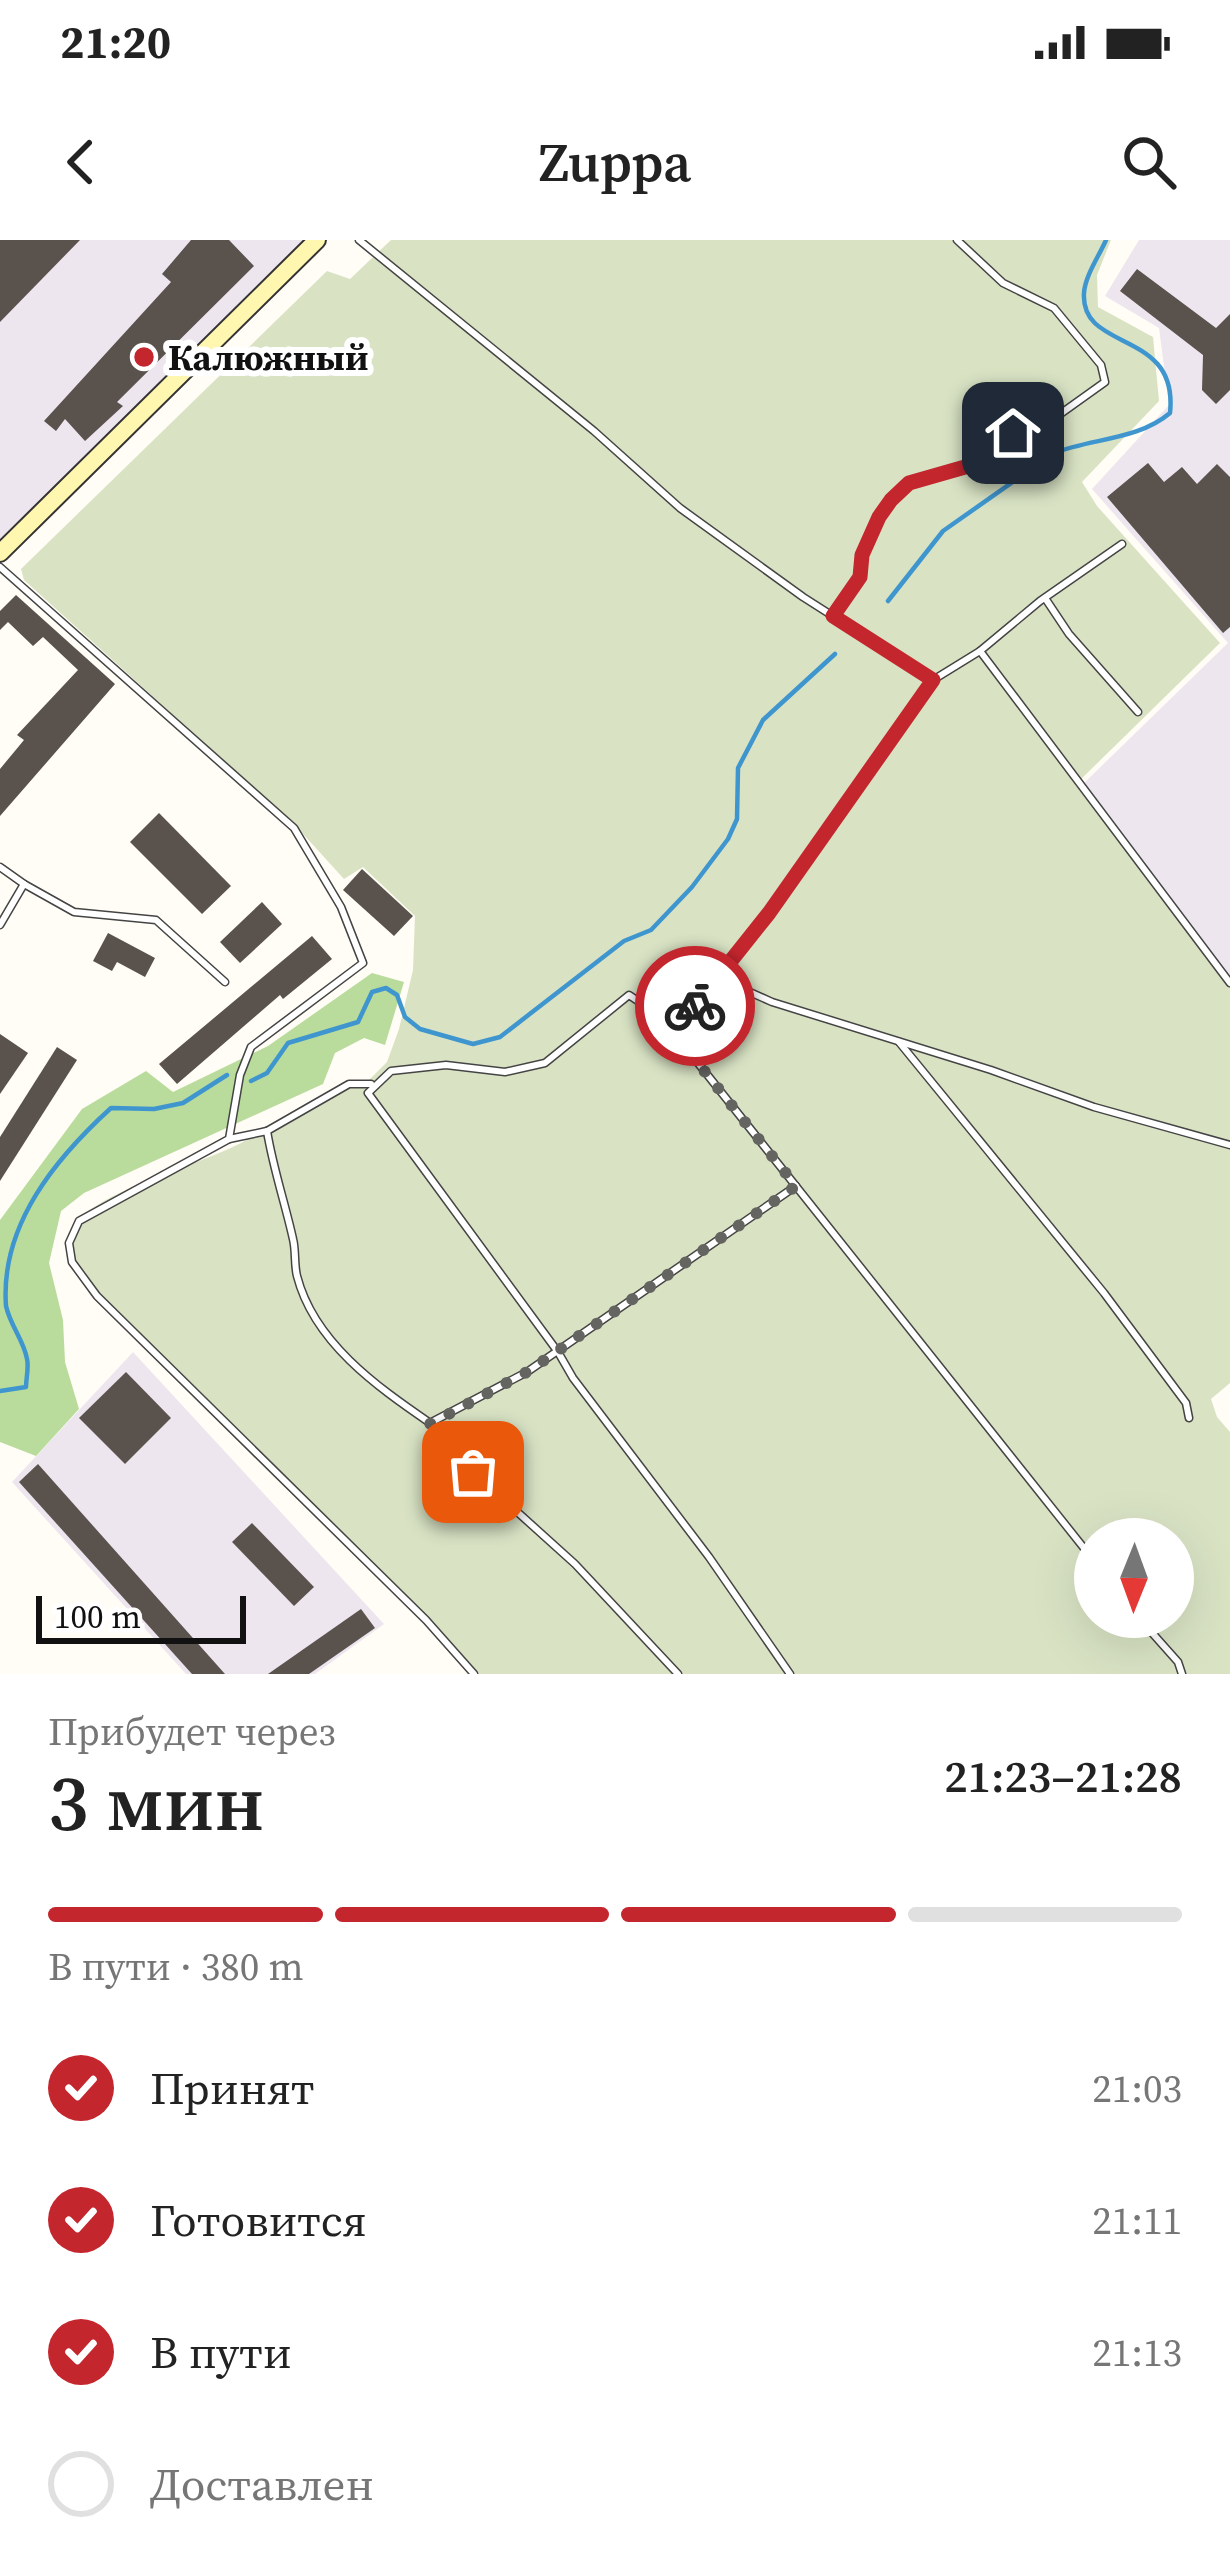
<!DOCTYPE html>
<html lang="ru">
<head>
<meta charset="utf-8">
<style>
	:root { --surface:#fff; --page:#f2f2f2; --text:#222; --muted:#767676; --line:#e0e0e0; --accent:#c4262e }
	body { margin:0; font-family:"Source Serif 4",serif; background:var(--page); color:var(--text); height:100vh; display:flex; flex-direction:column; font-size:45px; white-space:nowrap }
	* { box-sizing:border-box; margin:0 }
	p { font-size:39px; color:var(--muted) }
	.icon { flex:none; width:66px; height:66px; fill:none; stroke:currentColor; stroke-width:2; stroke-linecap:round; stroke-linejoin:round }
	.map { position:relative; height:1434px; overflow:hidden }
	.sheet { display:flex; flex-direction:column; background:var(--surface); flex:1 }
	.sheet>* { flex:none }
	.needle { width:78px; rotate:181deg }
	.buttons { position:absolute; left:1074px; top:1278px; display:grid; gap:24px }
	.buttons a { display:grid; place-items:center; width:120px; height:120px; border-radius:50%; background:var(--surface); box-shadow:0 12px 48px #0002; font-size:60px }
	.scale { position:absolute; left:36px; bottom:30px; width:210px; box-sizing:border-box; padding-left:12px; border:6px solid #111; border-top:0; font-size:33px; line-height:42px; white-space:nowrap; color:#111; -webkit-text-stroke:9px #fff; paint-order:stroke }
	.pin { position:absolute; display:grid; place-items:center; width:102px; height:102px; color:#fff; margin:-51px; border-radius:24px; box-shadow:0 6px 18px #0006 }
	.courier { position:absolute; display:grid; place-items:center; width:120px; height:120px; margin:-60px; border:9px solid #c4262e; border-radius:50%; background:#fff; color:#222; box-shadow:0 3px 15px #0007 }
	.headline em { font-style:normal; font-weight:600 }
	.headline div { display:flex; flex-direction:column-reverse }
	.headline { display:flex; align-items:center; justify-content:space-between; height:204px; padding:0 48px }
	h1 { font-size:78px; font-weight:600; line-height:90px }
	.bar { display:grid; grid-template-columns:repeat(4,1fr); gap:18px 12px; align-content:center; height:144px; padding:0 48px }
	.bar i { height:15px; border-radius:9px; background:var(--line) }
	.bar .on { background:var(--accent) }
	.bar p { grid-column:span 4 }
	ol { padding:0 48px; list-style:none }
	li { display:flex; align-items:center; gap:36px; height:132px }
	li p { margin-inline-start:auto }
	li .icon { padding:12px; border-radius:50%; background:var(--accent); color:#fff; stroke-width:4 }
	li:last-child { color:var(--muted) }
	li i { width:66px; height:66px; border:6px solid var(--line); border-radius:50% }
	.status { display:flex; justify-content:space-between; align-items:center; height:84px; padding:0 60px; background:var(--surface); direction:ltr }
	.status svg { height:33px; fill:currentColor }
	header { display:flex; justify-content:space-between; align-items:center; height:156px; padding:0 48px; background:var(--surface); font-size:54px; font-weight:600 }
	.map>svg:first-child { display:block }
	.industrial { fill:#eee6ef }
	.forest { fill:#b9dc9c }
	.cemetery { fill:#d9e3c4; fill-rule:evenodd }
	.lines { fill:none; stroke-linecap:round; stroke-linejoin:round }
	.stream { stroke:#3f96cf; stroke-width:4.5 }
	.building { fill:#5a524d }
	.service-casing { stroke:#444; stroke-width:9 }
	.secondary-casing { stroke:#333; stroke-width:20 }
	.service { stroke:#fff; stroke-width:6 }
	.secondary { stroke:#fff6b0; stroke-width:16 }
	.done { stroke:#646461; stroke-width:12; stroke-dasharray:0 21.6 }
	.route { stroke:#c4262e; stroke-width:15 }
	.poi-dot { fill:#c4262e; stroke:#fff; stroke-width:4.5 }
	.labels { text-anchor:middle; stroke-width:12; stroke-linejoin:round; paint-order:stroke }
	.poi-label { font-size:36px; font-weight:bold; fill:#111; stroke:#fff; text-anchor:start }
</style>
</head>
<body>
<div class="status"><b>21:20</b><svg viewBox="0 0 49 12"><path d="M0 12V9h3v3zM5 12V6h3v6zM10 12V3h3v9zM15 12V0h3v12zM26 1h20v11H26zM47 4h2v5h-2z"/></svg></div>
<header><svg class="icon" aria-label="back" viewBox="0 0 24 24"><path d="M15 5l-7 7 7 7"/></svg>Zuppa<svg class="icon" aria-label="search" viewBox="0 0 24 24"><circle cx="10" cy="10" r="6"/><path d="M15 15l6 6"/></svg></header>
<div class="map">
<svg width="1230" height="1434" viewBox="0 0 1230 1434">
	<rect width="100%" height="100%" fill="#fffdf5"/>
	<g class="industrial">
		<polygon points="0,0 317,0 0,313"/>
		<polygon points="1139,0 1230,0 1230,741 1082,545 1228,403 1092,249 1169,165 1159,88 1105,56"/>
		<polygon points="133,1112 384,1384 315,1434 186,1434 12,1242"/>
	</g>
	<polygon class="forest" points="372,733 404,742 385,805 364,798 335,813 323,844 84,953 61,971 49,1023 63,1080 65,1122 79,1169 36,1216 0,1202 0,980 82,869 146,831 173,852 268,806"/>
	<path class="cemetery" d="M391,0H1111L1097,35L1098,67L1153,97L1159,161L1082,242L1097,266L1220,403L1075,545L1149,633L1230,743V1143L1211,1159L1217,1177L1230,1192V1434H469L420,1379L99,1060L68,1015C72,999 73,982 86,973C125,943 195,926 241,903C282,882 320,846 367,842L387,822L399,789L413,730L415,676L363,627L344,639L293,583L24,340L21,329L327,31L350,39ZM1095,1299H1173V1377H1095Z"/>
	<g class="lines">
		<g class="stream">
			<path d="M888,361L943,291L1054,213C1093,198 1138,200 1170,173C1179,88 1080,113 1084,53C1085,36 1099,16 1106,0"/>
			<polyline points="251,841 267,833 288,803 358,782 372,752 386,748 397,755 405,777 420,789 473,804 500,797 624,701 651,690 692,647 728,599 737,579 738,528 763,480 835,414"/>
			<path d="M0,1151L26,1147C26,1139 29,1127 27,1119C24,1101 10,1085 6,1066C0,985 56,918 111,868L154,869L183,863L227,835"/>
		</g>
	</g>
	<g class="building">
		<polygon points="0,0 80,0 0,82"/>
		<polygon points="191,0 229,0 254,26 117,162 123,166 85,201 65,179 56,191 44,181 171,42 162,34"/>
		<polygon points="1137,29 1216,88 1230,74 1230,150 1216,164 1202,150 1203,115 1120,51"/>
		<polygon points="1148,223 1164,242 1182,227 1197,244 1217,224 1230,237 1230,387 1223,393 1107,257"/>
		<polygon points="16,355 115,444 0,576 0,529 24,500 17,495 78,430 43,397 33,406 8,382 0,390 0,371"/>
		<polygon points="159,573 231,646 202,674 130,602"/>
		<polygon points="362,629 413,676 394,696 343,650"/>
		<polygon points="262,662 282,684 240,723 220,702"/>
		<polygon points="108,693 155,718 145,737 117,722 112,731 93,721"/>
		<polygon points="312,696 332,719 283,759 280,755 177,844 159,824"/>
		<polygon points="0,794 28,813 0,854"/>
		<polygon points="57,807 77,820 0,941 0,897"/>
		<polygon points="126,1132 171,1178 125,1224 79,1178"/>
		<polygon points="38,1224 225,1434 192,1434 19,1242"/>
		<polygon points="252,1283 314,1347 294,1366 232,1302"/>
		<polygon points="361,1369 375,1388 309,1434 268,1434"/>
	</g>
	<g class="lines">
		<defs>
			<g id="service">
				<polyline points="359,0 594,191 680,268 803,357 933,440 768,673 678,788 686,808 1095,1322"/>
				<polyline points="0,327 294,588 341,667 363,723 251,807 240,835 229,899 79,981 69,1003 72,1022 97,1056 426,1380 474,1434"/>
				<polyline points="1045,358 1069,394 1138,472"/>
				<polyline points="833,376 860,336 862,315 879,277 909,243 965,227 1013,193 1049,182 1105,142 1101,125 1054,68 1003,43 957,0"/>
				<polyline points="980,411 1040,361 1122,304"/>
				<polyline points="933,440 980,411 1230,743"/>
				<polyline points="0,627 24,644 0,685"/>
				<polyline points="24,644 74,672 156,680 225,742"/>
				<polyline points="721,731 743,749 772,762 991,830 1094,867 1230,905"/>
				<polyline points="678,788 629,755 545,823 505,832 446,825 391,831 368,853 558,1112 573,1138 709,1317 790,1434"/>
				<polyline points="899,802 1104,1053 1186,1163 1189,1178"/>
				<polyline points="267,891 349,844 371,844"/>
				<path d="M229,899L267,891C273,928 285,963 293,999C296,1011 294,1024 297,1036C314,1102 376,1146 430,1183"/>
				<polyline points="1138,1377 1178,1422 1182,1434"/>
				<polyline points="678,1434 575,1324 473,1232 430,1183 527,1132 796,946"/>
			</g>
			<polyline id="secondary" points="0,313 317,0"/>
		</defs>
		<use href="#service" class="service-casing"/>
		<use href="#secondary" class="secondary-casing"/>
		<use href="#service" class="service"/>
		<use href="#secondary" class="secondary"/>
	</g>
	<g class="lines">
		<polyline class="done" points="473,1232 430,1184 527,1132 796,946 686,808 678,788 695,766"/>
		<polyline class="route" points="695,766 769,673 933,440 833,376 860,337 862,315 879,277 891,260 909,243 965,227 1013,193"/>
	</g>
	<circle class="poi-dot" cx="144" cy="117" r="12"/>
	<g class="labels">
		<g class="poi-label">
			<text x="168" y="130">Калюжный</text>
		</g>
	</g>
</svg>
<div class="buttons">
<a><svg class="needle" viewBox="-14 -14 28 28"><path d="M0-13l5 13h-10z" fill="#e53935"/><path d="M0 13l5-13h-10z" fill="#767676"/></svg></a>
</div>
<div class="scale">100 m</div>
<div class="pin" style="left:473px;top:1232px;background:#ea580c"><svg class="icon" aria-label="bag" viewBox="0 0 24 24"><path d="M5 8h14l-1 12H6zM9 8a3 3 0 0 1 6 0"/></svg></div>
<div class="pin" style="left:1013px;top:193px;background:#1f2937"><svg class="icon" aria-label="home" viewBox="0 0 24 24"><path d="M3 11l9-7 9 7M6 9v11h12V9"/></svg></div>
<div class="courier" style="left:695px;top:766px"><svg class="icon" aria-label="bike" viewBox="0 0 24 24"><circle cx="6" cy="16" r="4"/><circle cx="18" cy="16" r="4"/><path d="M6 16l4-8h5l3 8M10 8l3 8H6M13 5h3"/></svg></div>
</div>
<section class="sheet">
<div class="headline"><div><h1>3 мин</h1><p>Прибудет через</p></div><em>21:23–21:28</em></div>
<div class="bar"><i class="on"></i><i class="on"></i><i class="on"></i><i></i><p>В пути · 380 m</p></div>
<ol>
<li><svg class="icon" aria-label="check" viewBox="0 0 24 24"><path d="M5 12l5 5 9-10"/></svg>Принят<p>21:03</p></li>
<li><svg class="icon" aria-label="check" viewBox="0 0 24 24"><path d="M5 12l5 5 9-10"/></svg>Готовится<p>21:11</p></li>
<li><svg class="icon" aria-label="check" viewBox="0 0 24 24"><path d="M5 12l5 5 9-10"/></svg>В пути<p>21:13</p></li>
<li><i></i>Доставлен</li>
</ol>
</section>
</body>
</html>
